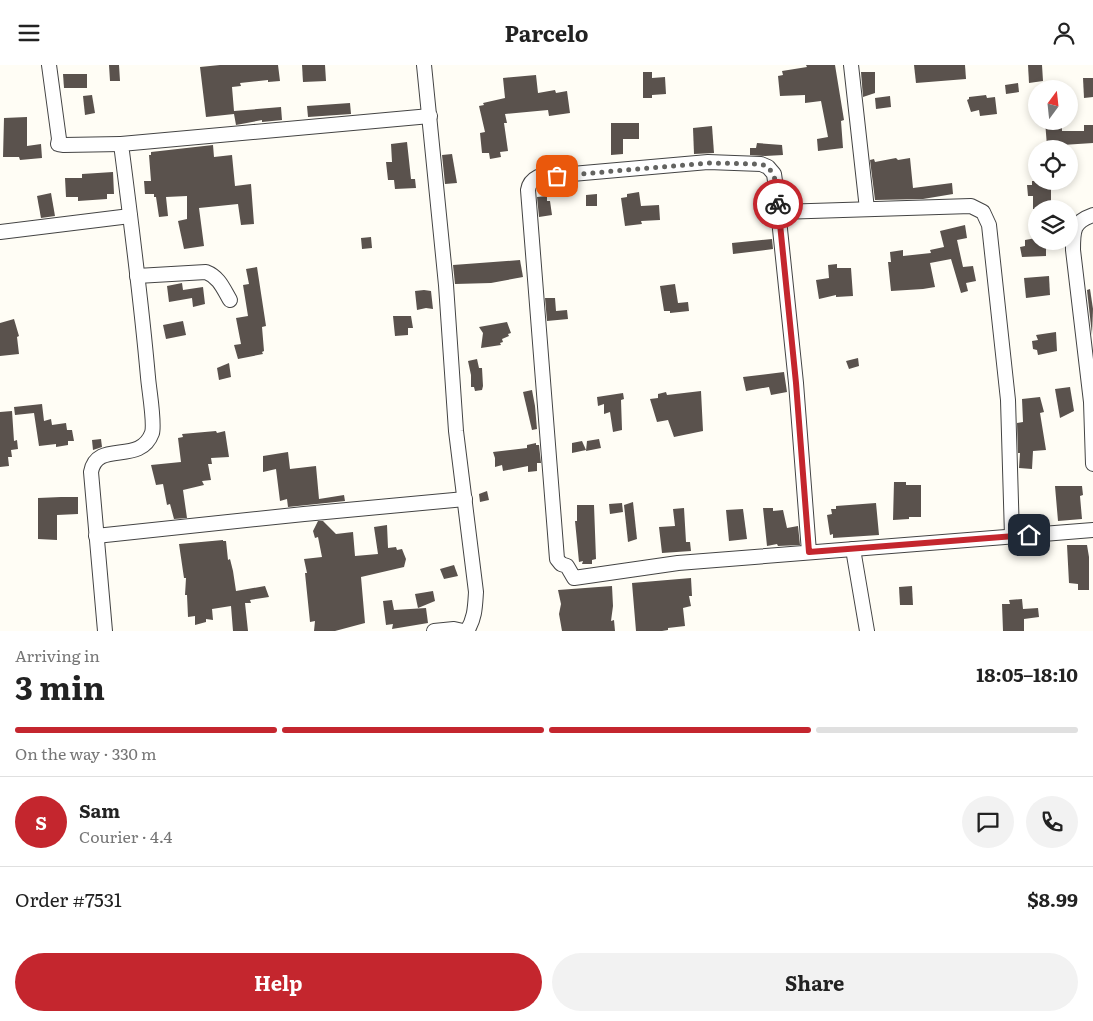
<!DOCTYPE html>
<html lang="en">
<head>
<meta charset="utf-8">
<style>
	:root { --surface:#fff; --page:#f2f2f2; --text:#222; --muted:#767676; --line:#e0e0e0; --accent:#c4262e }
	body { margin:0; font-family:Literata,serif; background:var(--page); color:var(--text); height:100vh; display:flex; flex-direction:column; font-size:19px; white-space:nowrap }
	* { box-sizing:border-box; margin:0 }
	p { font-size:16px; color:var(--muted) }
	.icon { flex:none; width:28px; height:28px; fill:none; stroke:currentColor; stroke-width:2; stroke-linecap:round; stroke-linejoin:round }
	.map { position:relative; height:566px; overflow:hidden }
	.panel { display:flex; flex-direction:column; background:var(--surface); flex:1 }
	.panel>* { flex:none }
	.needle { width:32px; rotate:15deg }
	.buttons { position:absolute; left:1028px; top:15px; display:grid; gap:10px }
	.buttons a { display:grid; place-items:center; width:50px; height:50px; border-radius:50%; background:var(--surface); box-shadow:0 2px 8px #0003; font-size:25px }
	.pin { position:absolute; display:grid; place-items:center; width:42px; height:42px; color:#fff; margin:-21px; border-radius:10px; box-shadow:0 2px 8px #0006 }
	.courier { position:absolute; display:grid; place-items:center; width:50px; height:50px; margin:-25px; border:4px solid #c4262e; border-radius:50%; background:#fff; color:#222; box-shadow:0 1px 6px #0007 }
	.summary em { font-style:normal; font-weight:700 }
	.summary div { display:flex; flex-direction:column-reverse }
	.summary { display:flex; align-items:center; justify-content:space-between; height:85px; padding:0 15px }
	h1 { font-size:32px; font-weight:700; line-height:38px }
	.bar { display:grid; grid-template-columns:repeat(4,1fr); gap:8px 5px; align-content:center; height:60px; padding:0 15px }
	.bar i { height:6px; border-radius:4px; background:var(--line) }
	.bar .active { background:var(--accent) }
	.bar p { grid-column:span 4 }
	.line { display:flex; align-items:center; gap:12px; padding:0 15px; border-top:1px solid var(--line) }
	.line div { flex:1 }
	.round { display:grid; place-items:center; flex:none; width:52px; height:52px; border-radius:26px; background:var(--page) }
	.primary-button { display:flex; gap:10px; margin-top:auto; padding:10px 15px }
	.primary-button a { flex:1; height:58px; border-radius:30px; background:var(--accent); color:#fff; font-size:20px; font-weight:700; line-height:58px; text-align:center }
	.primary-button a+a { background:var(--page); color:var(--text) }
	header { display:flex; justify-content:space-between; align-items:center; height:65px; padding:0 15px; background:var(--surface); font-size:22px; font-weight:700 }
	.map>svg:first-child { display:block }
	.building { fill:#5a524d }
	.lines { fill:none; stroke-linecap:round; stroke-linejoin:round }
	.minor-casing { stroke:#444; stroke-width:16 }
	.minor { stroke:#fff; stroke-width:14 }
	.done { stroke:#646461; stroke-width:5; stroke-dasharray:0 9 }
	.route { stroke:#c4262e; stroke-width:6 }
</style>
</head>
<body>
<header><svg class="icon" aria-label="menu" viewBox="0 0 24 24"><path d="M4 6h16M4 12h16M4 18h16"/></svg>Parcelo<svg class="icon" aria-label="person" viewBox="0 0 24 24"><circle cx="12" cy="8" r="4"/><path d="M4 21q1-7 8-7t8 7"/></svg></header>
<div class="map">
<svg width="1093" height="566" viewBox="0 0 1093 566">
	<rect width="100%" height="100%" fill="#fffdf5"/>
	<g class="building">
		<polygon points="109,0 119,0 120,16 110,16"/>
		<polygon points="220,0 278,0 280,16 268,17 268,15 240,18 241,21 232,22 234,46 281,42 282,55 262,57 262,55 236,60 234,49 206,52 200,2"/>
		<polygon points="302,0 325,0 326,16 303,17"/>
		<polygon points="806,0 835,0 844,55 841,56 843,83 818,86 817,74 828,72 821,36 805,38 805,30 780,31 778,11 783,10 782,6 807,2"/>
		<polygon points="914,0 965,0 966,14 916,18"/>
		<polygon points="1028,0 1042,0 1043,16 1029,18"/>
		<polygon points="643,7 652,7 652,13 665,12 666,29 652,30 652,33 643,33"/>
		<polygon points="861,7 875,7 875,28 863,32"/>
		<polygon points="63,9 87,9 87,23 64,23"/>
		<polygon points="536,10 538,28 555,25 556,28 567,26 570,48 549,51 548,45 505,49 507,58 504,58 508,86 500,87 501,92 490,94 489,88 482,88 480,68 485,67 479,41 484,40 483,38 505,33 503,13"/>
		<polygon points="1083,13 1093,13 1093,32 1084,33"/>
		<polygon points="1018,18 1019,27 1006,29 1005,20"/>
		<polygon points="92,30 95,48 85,50 83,31"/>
		<polygon points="986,30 987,33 995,32 997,49 980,51 979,45 971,47 967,35 969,34 969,32"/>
		<polygon points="890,31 891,42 876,44 875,33"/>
		<polygon points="350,38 351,49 308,52 307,41"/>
		<polygon points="27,52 27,81 41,79 42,93 20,95 19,92 3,92 4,53"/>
		<polygon points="1045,56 1059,56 1059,63 1062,62 1062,66 1084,66 1084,60 1093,60 1093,78 1047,81"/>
		<polygon points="611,58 639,58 639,74 623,74 623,89 611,90"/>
		<polygon points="712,61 714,88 694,89 693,63"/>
		<polygon points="407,77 411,114 415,114 416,123 395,124 394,115 388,115 386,97 392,97 391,79"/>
		<polygon points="757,78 782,80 783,90 765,91 750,90 750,83 756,83"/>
		<polygon points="213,80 214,92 232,90 235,121 251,119 254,159 241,160 238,139 199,143 204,181 184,184 178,156 187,154 187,131 166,132 168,151 159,152 156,132 154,132 154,129 145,129 144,116 151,116 149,90 151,90 151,87"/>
		<polygon points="452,89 457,118 445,119 442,90"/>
		<polygon points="896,93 898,95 910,93 913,123 952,118 953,129 923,134 875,135 870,95 874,94 875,97"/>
		<polygon points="113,107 114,129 107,129 107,134 78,136 78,132 66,132 65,113 82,113 82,109"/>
		<polygon points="1032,116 1051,116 1051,144 1033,144 1033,131 1028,131 1027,120 1032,120"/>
		<polygon points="639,127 641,141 659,140 660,155 641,156 642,159 625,161 621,133 627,132 627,129"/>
		<polygon points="51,128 55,151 41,153 37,131"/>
		<polygon points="597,129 597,141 586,141 586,130"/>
		<polygon points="547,131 547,136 550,136 552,150 539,152 537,132"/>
		<polygon points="965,160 967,173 957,175 963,202 973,201 976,216 966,218 968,226 961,228 951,194 930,198 935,222 923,224 891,226 888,197 891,197 890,187 903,185 903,191 931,188 930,185 944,182 940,166"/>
		<polygon points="371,172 372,183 362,184 361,173"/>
		<polygon points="1036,173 1036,176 1046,176 1046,191 1022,192 1020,182 1025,181 1025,175"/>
		<polygon points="772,174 773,184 733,189 732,178"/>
		<polygon points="520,195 523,212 491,218 455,219 453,200"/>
		<polygon points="837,199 837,203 851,203 853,231 836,232 836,230 819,234 816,215 829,213 828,200"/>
		<polygon points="257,202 266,261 262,262 264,286 262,287 263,289 238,294 234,280 241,279 236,253 248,251 243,220 249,219 246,204"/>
		<polygon points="1049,211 1050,230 1026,233 1024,213"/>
		<polygon points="182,218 183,225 203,222 205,239 193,242 192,233 169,237 167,221"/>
		<polygon points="675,219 678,238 688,237 689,246 670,248 670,246 664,246 660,221"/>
		<polygon points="1090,224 1093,244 1092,270 1087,225"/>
		<polygon points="424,225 431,226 433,244 426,243 417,245 415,226"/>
		<polygon points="545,233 555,233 556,246 567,245 568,254 547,256"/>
		<polygon points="393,251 411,251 413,263 408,263 408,270 395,271"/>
		<polygon points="14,254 19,271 17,272 19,289 0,291 0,258"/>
		<polygon points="183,256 186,270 166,274 163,260"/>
		<polygon points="507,257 511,268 508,269 509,271 502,274 503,277 500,278 501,280 481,283 483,268 479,262"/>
		<polygon points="1056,267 1057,286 1038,290 1037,285 1033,284 1032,276 1038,275 1036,270"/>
		<polygon points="858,293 859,301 849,304 846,296"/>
		<polygon points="477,294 479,303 482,303 483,321 482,325 475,326 474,322 471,322 471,310 468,296"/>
		<polygon points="229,298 231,312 219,315 217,303"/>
		<polygon points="784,307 787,327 771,330 769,322 746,326 743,312"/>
		<polygon points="1070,322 1074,346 1060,353 1055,324"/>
		<polygon points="532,325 535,341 537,364 532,365 523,327"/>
		<polygon points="701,326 703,366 674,372 668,355 657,357 650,334 658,333 658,329 666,327 667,330"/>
		<polygon points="623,328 624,334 621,335 622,365 613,367 610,347 604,349 604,339 598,341 597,332"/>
		<polygon points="1040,332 1044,347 1040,348 1046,385 1033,386 1032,404 1019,403 1020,388 1018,388 1017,358 1023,357 1022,334"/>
		<polygon points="42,339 44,356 51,354 52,360 66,358 67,365 72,365 74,376 68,376 68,380 56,382 56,379 39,381 34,348 15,350 14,342"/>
		<polygon points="12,346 14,376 17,375 18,384 11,385 12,392 8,392 9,401 0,402 0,347"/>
		<polygon points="216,366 217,368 225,366 229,392 211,393 212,399 208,399 211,415 202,416 204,420 183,425 187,453 174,454 170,439 167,440 163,419 156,420 151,400 181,397 178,373 183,372 182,369"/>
		<polygon points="101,374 102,382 93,385 92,375"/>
		<polygon points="599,374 601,383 586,386 587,376"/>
		<polygon points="582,376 586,385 572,388 572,378"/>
		<polygon points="536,378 536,380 539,380 541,398 537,398 537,406 528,407 528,401 503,406 502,400 495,402 495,393 493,387 527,383 527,380"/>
		<polygon points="288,387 290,404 316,401 319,434 344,430 345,436 288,442 287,434 280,436 276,404 263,407 263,391"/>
		<polygon points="894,417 906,417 906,420 921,420 921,452 909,452 909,454 893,455"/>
		<polygon points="1055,421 1082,421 1083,430 1080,431 1082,454 1058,456"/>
		<polygon points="487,426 489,435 480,437 479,429"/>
		<polygon points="61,432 78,432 78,449 57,450 57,475 38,474 38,433"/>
		<polygon points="633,437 637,474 628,477 624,440"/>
		<polygon points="622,438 623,447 610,449 609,439"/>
		<polygon points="876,438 879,470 833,473 833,469 830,470 827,450 832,449 831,444 836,444 836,441"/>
		<polygon points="577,440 594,440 596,494 592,495 592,499 582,499 583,496 579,497 575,456 577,456"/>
		<polygon points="684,443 686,477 690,477 691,486 662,488 659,462 675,461 673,444"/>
		<polygon points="763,443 773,443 773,446 783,445 787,463 798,461 800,480 778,481 777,479 767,481"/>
		<polygon points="743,444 747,474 729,476 726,445"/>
		<polygon points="318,456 323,456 336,469 353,467 355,491 378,489 374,462 387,460 388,483 396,482 397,485 402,484 406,494 404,502 361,512 365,558 335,566 314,566 315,556 310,557 305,508 307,508 304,494 322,492 318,472 315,473 313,466"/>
		<polygon points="223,475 223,476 226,476 228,495 230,494 233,506 236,526 265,521 269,532 250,535 251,538 245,538 248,566 233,566 231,541 212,544 213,555 206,554 206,557 195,560 195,551 188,552 187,530 185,530 186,513 184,513 179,479"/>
		<polygon points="1067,480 1087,480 1089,492 1089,525 1078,525 1078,519 1069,518"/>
		<polygon points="454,500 458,511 444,514 440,504"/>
		<polygon points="691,513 692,531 689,531 691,541 683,543 685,561 668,563 668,565 662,566 636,566 632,518"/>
		<polygon points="612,521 613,541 611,556 614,555 615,566 562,566 559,549 561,539 558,525"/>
		<polygon points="912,521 913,540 900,540 899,522"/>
		<polygon points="433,526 435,536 418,543 415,529"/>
		<polygon points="1022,534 1023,544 1038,543 1039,552 1024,554 1024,566 1003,566 1002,539 1010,539 1009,535"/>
		<polygon points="392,535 394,545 426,543 428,558 392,564 393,559 386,560 383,536"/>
	</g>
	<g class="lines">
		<defs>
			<g id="minor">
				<polyline points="49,0 59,74 58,79 64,80 121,79"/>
				<path d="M424,0L446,220L456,366L476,527C475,542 475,553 467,566"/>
				<polyline points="851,0 867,144"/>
				<polyline points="779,147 971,141 983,147 989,160 1008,335 1012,471"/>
				<path d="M1093,150C1073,157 1073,165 1073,185L1091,337L1093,399"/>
				<polyline points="0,167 130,151"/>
				<path d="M137,211L206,207C219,212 223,223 230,235"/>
				<polyline points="96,471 304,449 465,434"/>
				<polyline points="853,484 867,566"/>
				<path d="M809,487L796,318L775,116L774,109L768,102L761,99L708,97L538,112C532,115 529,118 528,125L557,494L561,499L567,501L574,513L678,498L1093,465"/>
				<path d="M105,566L91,407C97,374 140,401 152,368C155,358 149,325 148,312C141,234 131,156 121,79L430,51"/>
				<polyline points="434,566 454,564 463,566"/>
			</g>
		</defs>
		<use href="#minor" class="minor-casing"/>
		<use href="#minor" class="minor"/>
	</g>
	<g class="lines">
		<path class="done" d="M557,111L708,98L761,99C778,105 776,123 778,139"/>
		<polyline class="route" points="778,139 796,318 809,487 1029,470"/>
	</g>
</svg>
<div class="buttons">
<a><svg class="needle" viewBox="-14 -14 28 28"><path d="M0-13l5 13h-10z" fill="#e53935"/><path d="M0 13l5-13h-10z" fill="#767676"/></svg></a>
<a><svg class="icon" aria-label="locate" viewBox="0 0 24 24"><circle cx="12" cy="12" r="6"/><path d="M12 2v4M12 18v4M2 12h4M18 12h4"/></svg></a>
<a><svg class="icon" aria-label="layers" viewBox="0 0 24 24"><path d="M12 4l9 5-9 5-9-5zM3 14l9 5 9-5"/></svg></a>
</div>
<div class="pin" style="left:557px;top:111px;background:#ea580c"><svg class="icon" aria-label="bag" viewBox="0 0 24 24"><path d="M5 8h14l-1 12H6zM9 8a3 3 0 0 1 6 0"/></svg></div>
<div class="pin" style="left:1029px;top:470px;background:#1f2937"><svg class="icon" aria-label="home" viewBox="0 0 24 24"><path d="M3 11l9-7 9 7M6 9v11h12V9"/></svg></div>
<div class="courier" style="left:778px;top:139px"><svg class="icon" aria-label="bike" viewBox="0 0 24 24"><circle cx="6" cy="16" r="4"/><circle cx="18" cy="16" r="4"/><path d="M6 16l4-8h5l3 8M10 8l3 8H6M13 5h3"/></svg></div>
</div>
<section class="panel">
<div class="summary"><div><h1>3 min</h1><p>Arriving in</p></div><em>18:05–18:10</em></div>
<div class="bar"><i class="active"></i><i class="active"></i><i class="active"></i><i></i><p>On the way · 330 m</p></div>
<div class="line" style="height:90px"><b class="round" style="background:var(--accent);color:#fff">S</b><div><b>Sam</b><p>Courier · 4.4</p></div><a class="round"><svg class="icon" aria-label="chat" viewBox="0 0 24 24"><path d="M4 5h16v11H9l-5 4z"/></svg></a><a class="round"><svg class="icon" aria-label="phone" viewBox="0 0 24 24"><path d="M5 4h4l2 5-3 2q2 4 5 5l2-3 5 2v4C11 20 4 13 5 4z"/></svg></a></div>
<div class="line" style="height:65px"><div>Order #7531</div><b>$8.99</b></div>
<div class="primary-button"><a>Help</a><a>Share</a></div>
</section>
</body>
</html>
